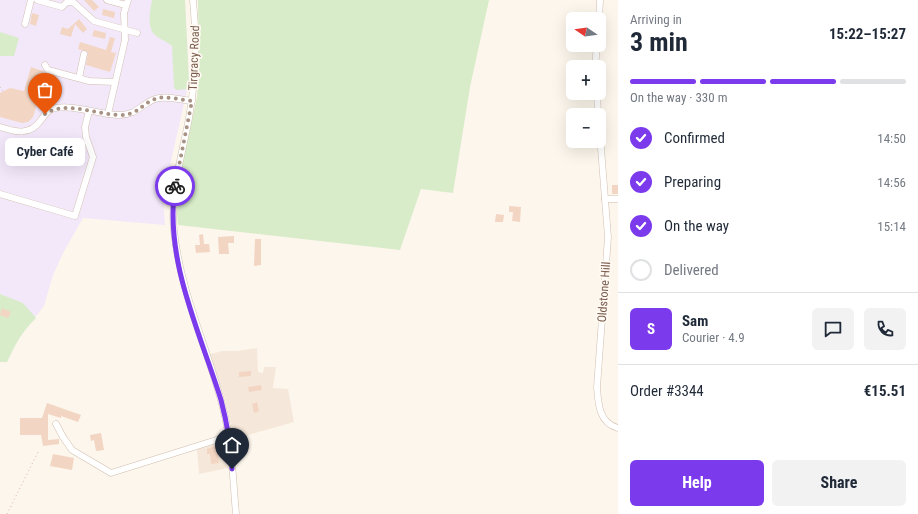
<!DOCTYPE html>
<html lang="en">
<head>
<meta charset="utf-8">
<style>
	:root { --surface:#fff; --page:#f2f2f3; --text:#1f2937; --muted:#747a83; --line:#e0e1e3; --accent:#7c3aed }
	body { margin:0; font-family:"Roboto Condensed",sans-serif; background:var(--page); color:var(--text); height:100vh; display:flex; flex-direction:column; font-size:15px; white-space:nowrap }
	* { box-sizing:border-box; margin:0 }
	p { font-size:13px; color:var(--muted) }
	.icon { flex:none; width:22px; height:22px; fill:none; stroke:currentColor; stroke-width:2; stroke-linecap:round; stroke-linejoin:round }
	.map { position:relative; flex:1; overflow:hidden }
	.details { display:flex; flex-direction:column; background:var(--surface); width:300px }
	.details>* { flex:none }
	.needle { width:26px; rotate:283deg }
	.tools { position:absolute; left:566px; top:12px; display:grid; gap:8px }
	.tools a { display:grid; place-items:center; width:40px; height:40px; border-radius:6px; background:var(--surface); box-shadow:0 4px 16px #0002; font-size:20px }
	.pin { position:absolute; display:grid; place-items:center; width:34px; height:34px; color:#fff; margin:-41px -17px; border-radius:50% 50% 50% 0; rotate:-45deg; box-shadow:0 0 4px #0007 }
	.pin .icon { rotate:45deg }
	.courier { position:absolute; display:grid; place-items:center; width:40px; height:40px; margin:-20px; border:3px solid #7c3aed; border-radius:50%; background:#fff; color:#222; box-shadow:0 1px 5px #0007 }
	.bubble { position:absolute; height:28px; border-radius:6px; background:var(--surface); box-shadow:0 4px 16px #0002; font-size:13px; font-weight:700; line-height:28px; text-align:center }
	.overview em { font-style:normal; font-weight:700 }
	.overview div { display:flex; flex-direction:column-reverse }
	.overview { display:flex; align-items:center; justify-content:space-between; height:68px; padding:0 12px }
	h1 { font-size:26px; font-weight:700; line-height:30px }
	.bar { display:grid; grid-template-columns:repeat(4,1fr); gap:6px 4px; align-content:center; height:48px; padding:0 12px }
	.bar i { height:5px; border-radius:3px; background:var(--line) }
	.bar .active { background:var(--accent) }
	.bar p { grid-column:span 4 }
	.line { display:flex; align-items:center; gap:10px; padding:0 12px; border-top:1px solid var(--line) }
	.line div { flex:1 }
	.round { display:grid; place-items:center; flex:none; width:42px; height:42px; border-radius:6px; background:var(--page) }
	ol { padding:0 12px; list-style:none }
	li { display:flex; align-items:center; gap:12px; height:44px }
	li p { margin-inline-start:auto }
	li .icon { padding:4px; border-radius:50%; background:var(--accent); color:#fff; stroke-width:4 }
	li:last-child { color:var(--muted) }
	li i { width:22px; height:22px; border:2px solid var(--line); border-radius:50% }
	.primary-button { display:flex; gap:8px; margin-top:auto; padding:8px 12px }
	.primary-button a { flex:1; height:46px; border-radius:6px; background:var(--accent); color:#fff; font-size:16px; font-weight:700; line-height:46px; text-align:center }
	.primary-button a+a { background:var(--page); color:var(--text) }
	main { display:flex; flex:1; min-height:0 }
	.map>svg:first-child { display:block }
	.residential { fill:#f5e8da }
	.education { fill:#f3e8fa }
	.green { fill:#d8ecc9 }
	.building { fill:#f3d5c3 }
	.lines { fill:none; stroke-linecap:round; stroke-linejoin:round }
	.minor-casing { stroke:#d1beb0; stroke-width:7 }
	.path { stroke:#d9b8a5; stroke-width:1; stroke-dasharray:1 3; stroke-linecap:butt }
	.minor { stroke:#fff; stroke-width:6 }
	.done { stroke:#a89285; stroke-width:4; stroke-dasharray:0 7.2 }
	.route { stroke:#7c3aed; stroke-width:5 }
	.labels { text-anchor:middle; stroke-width:3.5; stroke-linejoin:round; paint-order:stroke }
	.street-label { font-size:12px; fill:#7a5c4d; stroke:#fffaf3 }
</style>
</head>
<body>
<main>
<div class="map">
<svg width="618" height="514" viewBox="0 0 618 514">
	<rect width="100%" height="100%" fill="#fdf6ec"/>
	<g class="residential">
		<polygon points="257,348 258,372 263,373 264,367 276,367 273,388 288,389 294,422 234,439 226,402 210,354 223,351 237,351"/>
		<polygon points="224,440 228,468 199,474 197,449"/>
	</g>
	<polygon class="education" points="0,0 185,0 189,82 163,196 165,225 83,218 63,253 53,275 44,306 16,341 7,362 0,362"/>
	<g class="green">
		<path d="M152,0H185L189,82L187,89L176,90L174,87L172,46C166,41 159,39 154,34C147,26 150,10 152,0Z"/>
		<polygon points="198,0 489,0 470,87 453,193 421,189 400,250 178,225 176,201 180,175 197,97 199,61"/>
		<polygon points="0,32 19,38 14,56 0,56"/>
		<path d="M0,294L23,303L36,318C22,331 15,345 7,362H0Z"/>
	</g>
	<g class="building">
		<polygon points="84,0 92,0 99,7 94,11"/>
		<polygon points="103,9 115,12 114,18 102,15"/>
		<polygon points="32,13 39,15 36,26 30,24"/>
		<polygon points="79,19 87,29 83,33 75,24 71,37 60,34 62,27 68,29"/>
		<polygon points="94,30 106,33 105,39 92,36"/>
		<polygon points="110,37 115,38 111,52 116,53 110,72 86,65 88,52 78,49 80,42 106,50"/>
		<polygon points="31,67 43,71 46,74 33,117 28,122 22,123 0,117 0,93 10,88 24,91"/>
		<rect x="612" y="185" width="6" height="9"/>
		<polygon points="509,206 521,207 520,222 512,221 513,212 509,212"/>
		<polygon points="496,214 504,215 503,222 495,222"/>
		<polygon points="203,234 204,244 209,244 210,252 196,253 195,245 200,245 199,235"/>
		<polygon points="234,236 234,243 228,243 229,254 219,254 218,237"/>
		<polygon points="255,239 261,239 261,265 254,266"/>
		<polygon points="2,308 11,312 8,318 0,315"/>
		<polygon points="251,371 251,376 239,377 239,372"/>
		<polygon points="261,385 262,390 249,392 248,387"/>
		<polygon points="257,402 259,411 254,413 252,404"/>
		<polygon points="47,403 81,415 78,422 61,416 61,418 48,414 48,440 59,439 59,444 43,446 41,435 20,435 20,418 42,418"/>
		<polygon points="101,433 104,450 96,451 94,440 91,441 90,435"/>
		<polygon points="217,445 219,463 211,464 210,454 207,454 207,449"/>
		<polygon points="53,454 74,458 72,470 50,466"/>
	</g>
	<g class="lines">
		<defs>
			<g id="minor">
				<polyline points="37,0 62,7 67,2 73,2 94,21 137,33"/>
				<polyline points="107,0 126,5"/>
				<path d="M193,0C197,39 196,79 189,118C182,156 170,192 174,231C181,296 209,350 224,412C232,445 233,480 236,514"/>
				<polyline points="599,19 600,0"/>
				<polyline points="25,24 31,0"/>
				<polyline points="45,65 48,70 89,81 115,82"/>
				<polyline points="595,67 597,45"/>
				<polyline points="79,78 84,54"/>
				<polyline points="597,93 598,115"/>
				<polyline points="108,114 125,40 124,13 128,0"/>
				<path d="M599,123L608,237L597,387C598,403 599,423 618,428"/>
				<path d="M0,127C16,132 30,136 41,120C44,116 47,111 52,109C70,103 100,115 119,115C137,115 141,104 155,99C165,95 181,100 192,101"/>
				<polyline points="0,194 75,216 93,157 86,137 85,127 89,111"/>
				<polyline points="605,199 618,199"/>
				<polyline points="56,424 63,437 72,450 111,473 229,436"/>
			</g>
		</defs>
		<use href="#minor" class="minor-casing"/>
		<g class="path">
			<polyline points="0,87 3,91"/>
			<polyline points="7,514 38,452"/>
		</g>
		<use href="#minor" class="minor"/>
	</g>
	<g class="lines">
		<path class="done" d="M45,114C67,100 96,115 120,115C139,115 141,104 155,99C165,95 181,100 192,101L175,186"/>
		<path class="route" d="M175,186C164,260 200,332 221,400C227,423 231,446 232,469"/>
	</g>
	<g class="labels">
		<g class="street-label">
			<text transform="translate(194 58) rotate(-88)" y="4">Tirgracy Road</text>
			<text transform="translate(604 292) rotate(-86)" y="4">Oldstone Hill</text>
		</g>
	</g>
</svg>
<div class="tools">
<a><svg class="needle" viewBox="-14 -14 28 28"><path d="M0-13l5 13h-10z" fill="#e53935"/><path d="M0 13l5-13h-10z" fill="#747a83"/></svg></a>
<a>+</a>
<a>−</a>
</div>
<div class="pin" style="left:45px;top:114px;background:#ea580c"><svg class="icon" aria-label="bag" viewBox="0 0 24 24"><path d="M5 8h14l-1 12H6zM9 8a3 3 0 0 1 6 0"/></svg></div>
<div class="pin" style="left:232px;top:469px;background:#1f2937"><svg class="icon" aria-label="home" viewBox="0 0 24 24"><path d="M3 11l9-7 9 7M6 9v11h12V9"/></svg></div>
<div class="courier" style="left:175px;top:186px"><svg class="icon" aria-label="bike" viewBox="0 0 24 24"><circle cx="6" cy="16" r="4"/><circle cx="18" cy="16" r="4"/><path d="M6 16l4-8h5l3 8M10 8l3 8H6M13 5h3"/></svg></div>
<div class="bubble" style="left:5px;top:138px;width:80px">Cyber Café</div>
</div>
<section class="details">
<div class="overview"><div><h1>3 min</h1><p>Arriving in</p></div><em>15:22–15:27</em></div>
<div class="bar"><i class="active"></i><i class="active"></i><i class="active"></i><i></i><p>On the way · 330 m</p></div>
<ol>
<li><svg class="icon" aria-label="check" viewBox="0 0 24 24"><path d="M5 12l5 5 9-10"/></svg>Confirmed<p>14:50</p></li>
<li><svg class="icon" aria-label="check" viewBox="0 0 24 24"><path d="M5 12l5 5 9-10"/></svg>Preparing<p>14:56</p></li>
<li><svg class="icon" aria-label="check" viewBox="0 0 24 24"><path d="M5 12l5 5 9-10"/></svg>On the way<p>15:14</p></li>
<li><i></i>Delivered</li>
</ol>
<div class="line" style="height:72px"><b class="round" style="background:var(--accent);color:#fff">S</b><div><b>Sam</b><p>Courier · 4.9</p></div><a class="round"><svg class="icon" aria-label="chat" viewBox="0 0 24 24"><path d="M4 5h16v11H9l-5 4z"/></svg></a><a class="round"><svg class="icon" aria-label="phone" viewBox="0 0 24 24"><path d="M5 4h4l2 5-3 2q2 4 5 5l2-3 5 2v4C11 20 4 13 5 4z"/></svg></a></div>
<div class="line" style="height:52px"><div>Order #3344</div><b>€15.51</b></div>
<div class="primary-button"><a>Help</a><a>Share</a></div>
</section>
</main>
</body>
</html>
